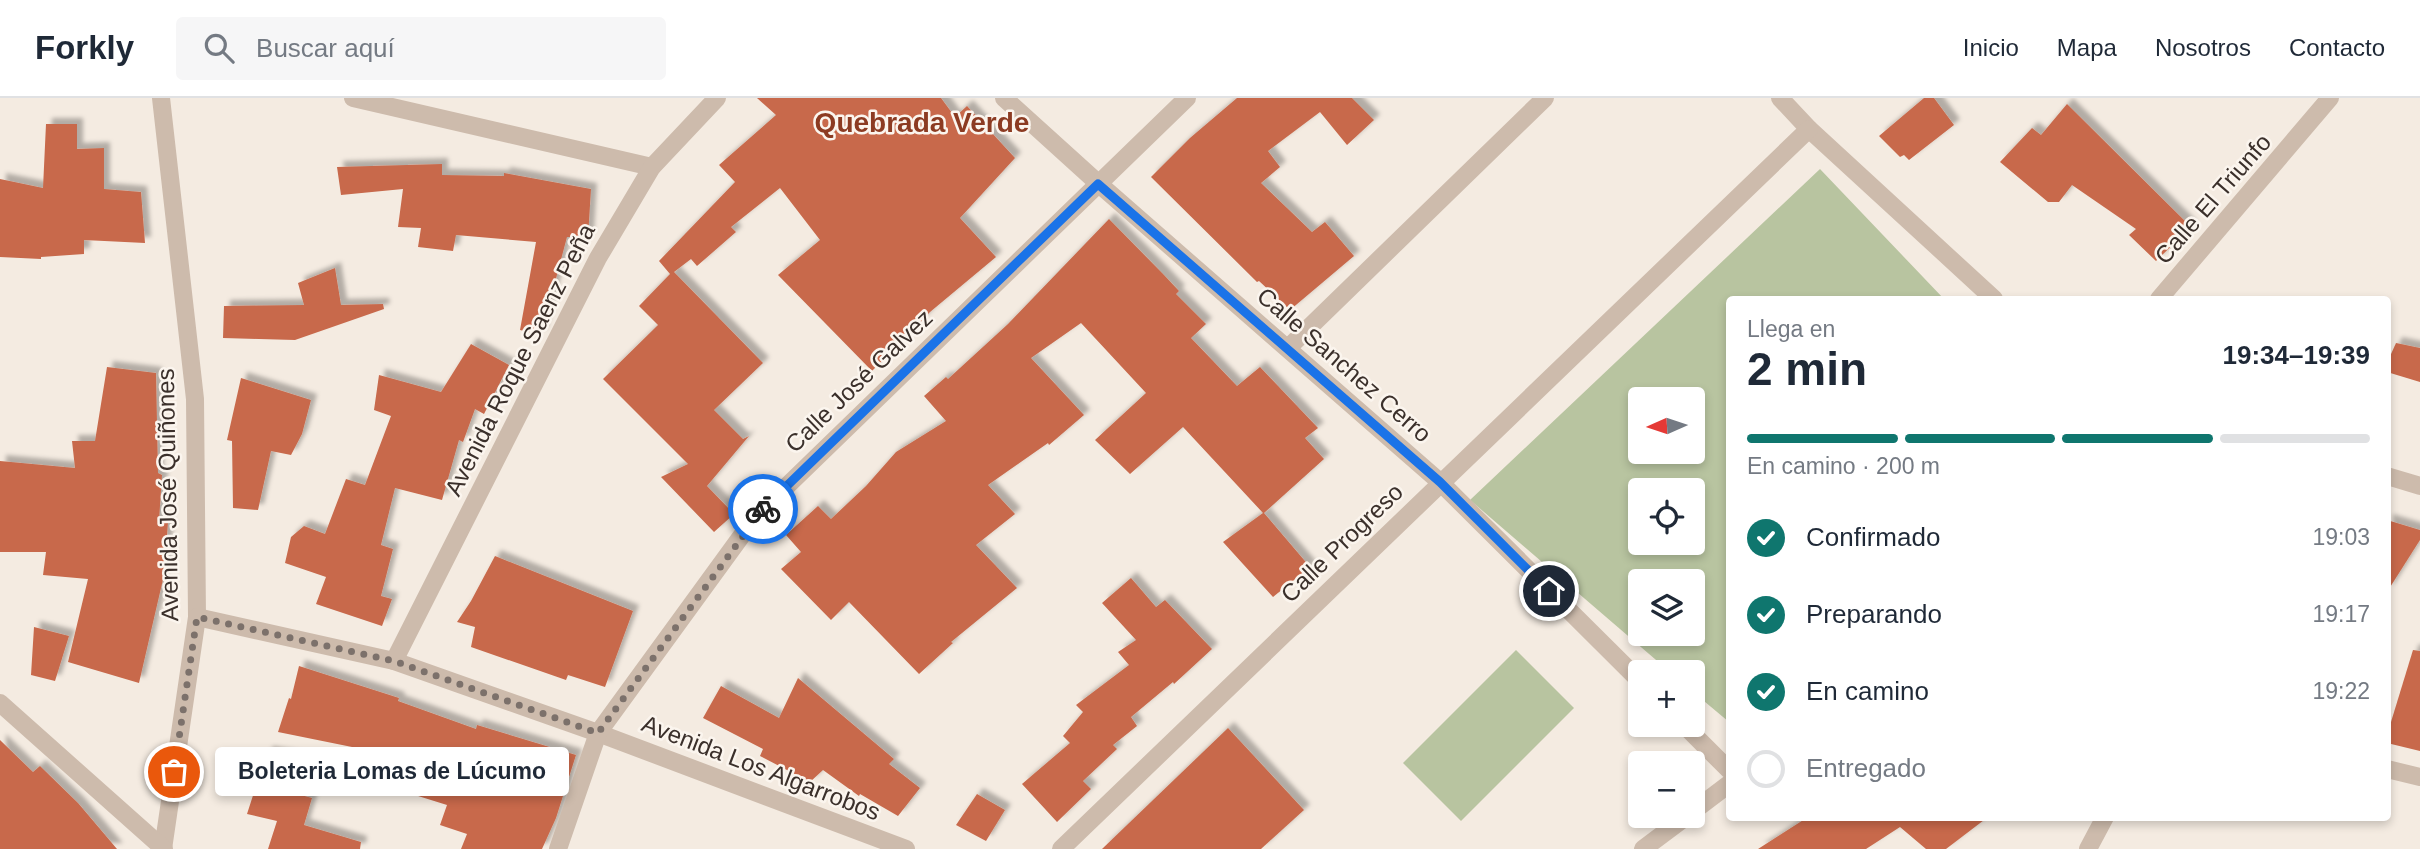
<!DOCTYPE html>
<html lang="es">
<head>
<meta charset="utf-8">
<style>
	:root { --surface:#fff; --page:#f6f6f7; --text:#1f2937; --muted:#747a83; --line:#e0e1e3; --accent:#0f766e }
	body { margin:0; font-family:Arial,sans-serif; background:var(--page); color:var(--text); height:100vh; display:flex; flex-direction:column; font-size:26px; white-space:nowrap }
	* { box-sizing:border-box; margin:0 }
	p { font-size:23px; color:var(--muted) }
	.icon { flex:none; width:38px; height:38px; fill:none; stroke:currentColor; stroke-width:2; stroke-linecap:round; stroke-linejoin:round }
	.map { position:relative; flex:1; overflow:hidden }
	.panel { position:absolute; left:1726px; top:198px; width:665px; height:525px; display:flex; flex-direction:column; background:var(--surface); border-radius:7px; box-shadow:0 4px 10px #0003 }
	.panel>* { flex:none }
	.needle { width:46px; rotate:267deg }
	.controls { position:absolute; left:1628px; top:289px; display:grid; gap:14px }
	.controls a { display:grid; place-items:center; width:77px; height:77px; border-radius:7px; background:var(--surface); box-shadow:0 4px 10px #0003; font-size:35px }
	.pin { position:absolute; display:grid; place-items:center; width:60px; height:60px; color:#fff; margin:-30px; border:4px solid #fff; border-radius:50%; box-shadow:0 2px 7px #0007 }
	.courier { position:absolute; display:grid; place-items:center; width:70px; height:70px; margin:-35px; border:5px solid #1a73e8; border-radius:50%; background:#fff; color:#222; box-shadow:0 2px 9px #0007 }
	.bubble { position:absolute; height:49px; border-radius:7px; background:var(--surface); box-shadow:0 4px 10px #0003; font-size:23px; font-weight:800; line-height:49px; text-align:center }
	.head em { font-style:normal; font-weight:800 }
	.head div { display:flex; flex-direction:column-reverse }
	.head { display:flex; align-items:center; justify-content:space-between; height:119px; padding:0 21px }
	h1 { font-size:46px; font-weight:800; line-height:52px }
	.bar { display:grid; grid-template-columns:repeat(4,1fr); gap:10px 7px; align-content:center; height:84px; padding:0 21px }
	.bar i { height:9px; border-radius:5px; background:var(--line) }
	.bar .current { background:var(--accent) }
	.bar p { grid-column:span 4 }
	ol { padding:0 21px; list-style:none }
	li { display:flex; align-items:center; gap:21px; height:77px }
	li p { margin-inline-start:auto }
	li .icon { padding:7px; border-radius:50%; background:var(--accent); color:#fff; stroke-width:4 }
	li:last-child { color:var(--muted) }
	li i { width:38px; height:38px; border:4px solid var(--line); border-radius:50% }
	header { display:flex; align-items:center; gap:42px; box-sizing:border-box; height:98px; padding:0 35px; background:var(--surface); border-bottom:2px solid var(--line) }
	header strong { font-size:33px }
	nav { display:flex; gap:38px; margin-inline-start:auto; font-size:24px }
	.search { width:490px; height:63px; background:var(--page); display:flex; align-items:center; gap:18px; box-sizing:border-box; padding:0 24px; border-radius:7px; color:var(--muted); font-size:26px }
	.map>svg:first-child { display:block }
	.green { fill:#b8c4a0; fill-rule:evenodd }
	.building { fill:#c8694b; filter:url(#shadow) }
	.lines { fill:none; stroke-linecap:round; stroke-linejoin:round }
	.minor { stroke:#cdbbac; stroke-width:18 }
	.done { stroke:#7c716b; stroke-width:7; stroke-dasharray:0 12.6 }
	.route { stroke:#1a73e8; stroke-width:9 }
	.labels { text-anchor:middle; stroke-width:5; stroke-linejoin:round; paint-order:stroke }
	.street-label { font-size:24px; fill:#3b302b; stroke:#fbf5ee }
	.quarter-label { font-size:28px; font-weight:bold; fill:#8c3b22; stroke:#fbf5ee }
</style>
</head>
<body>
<header>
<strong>Forkly</strong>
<div class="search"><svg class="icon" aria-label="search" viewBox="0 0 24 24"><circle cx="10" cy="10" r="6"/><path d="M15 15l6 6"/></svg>Buscar aquí</div>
<nav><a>Inicio</a><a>Mapa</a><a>Nosotros</a><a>Contacto</a></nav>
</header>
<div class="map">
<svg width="2420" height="751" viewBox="0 0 2420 751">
	<defs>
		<filter id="shadow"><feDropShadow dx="6" dy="-6" stdDeviation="2" flood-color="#0004"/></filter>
	</defs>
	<rect width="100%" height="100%" fill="#f4ebe1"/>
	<g class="green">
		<path d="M1820,71L1944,201H1729V624L1692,593V574H1670L1470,402ZM1640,301H1692V354H1640ZM1640,392H1692V444H1640ZM1640,483H1692V536H1640Z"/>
		<polygon points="1516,552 1574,610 1461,723 1403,665"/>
	</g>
	<g class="building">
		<polygon points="757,0 941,0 955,19 967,8 1015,60 960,120 996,159 930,214 872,273 778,177 820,142 780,90 731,129 736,134 697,168 691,161 674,174 763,265 714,312 743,341 749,338 707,388 734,416 714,434 661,379 688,366 603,281 658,227 639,208 670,176 659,163 735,84 719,67 776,17"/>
		<polygon points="1237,0 1352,0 1374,22 1347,47 1320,14 1268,53 1280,69 1261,85 1312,134 1325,124 1354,158 1290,212 1259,183 1257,184 1151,79 1190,40"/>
		<polygon points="1924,0 1934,0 1954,27 1909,62 1904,57 1900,59 1879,38"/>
		<polygon points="2067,6 2191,129 2156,163 2129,137 2136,131 2072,87 2059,104 2048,104 2000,64 2032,30 2041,37"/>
		<polygon points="46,26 77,26 77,51 104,50 104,91 141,94 145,145 84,142 84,156 41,159 41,161 0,159 0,81 43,90"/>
		<polygon points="442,66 442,77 504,78 504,75 591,91 588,139 567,139 541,237 520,232 536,144 456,137 453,153 418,149 421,130 398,129 403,91 341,97 337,69"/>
		<polygon points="1109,121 1164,177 1179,193 1176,196 1206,226 1191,240 1237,288 1260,269 1318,330 1305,340 1324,361 1264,415 1310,469 1273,499 1223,444 1263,415 1183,329 1130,376 1095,342 1146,295 1081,225 1031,260 1084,317 1049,347 1048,345 988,387 1015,416 976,447 1017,490 951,544 953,545 919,576 849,504 831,522 781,471 801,454 786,437 818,408 831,421 866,388 896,354 946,323 924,298 946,279 948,281 1008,226"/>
		<polygon points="335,170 341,207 383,206 384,211 295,242 223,240 224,208 304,207 298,185"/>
		<polygon points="2396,245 2420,250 2420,284 2387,274 2387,265"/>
		<polygon points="471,246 509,267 484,316 475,311 463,344 459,342 442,402 395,390 381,447 393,451 381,498 392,501 382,528 316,506 326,479 285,465 291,439 304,428 325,436 346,381 365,387 391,318 374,312 379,277 441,294"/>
		<polygon points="107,269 156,275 158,375 162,377 159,423 168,424 164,477 139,585 68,564 88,481 43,477 46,454 0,454 0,363 75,370 72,343 95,343"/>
		<polygon points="241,280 311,302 302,336 291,357 271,353 258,412 233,410 232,343 227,342"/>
		<polygon points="2387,422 2420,432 2420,442 2387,494"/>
		<polygon points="495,458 633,513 605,589 568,577 566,582 471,549 475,529 457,524 471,503"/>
		<polygon points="1131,480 1156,509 1165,502 1212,551 1174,586 1173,584 1131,619 1137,628 1113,647 1117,651 1083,683 1091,691 1057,724 1022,686 1070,645 1063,638 1083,614 1076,607 1129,567 1118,554 1136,542 1102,505"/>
		<polygon points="34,529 69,538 55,583 31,577"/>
		<polygon points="2413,552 2420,553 2420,653 2387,645 2387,637"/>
		<polygon points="299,568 399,600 398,603 476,631 477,627 576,657 556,720 542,751 461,751 467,736 440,727 447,707 386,688 389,681 349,670 352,649 278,634 289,600 291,601"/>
		<polygon points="798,580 894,661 889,666 920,690 898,718 860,696 859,698 823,672 810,684 760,658 763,651 703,620 721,588 779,620"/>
		<polygon points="1228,630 1304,712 1261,751 1102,751"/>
		<polygon points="0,642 33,674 40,668 78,705 117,751 0,751"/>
		<polygon points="267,654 296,659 286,693 312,700 304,727 361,744 360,751 268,751 277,723 247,716"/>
		<polygon points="977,696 1005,712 986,743 956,727"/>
		<polygon points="1808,719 1988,719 1946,751 1926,751 1900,729 1866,751 1758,751"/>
	</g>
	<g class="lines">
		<g class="minor">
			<polyline points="161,0 195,301 197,519 163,751"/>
			<polyline points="353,0 652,69"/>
			<polyline points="1004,0 1099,86 1440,384 1640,583"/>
			<polyline points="1780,0 1809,31 1994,201"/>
			<polyline points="2159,201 2330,0"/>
			<polyline points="1288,250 1545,0"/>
			<polyline points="2387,378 2420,388"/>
			<polyline points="197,519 394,563 598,635 906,751"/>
			<polyline points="394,563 598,160 652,69 717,0"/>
			<polyline points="0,605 164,751"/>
			<polyline points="1683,626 1729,672"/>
			<polyline points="2387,671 2420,679"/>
			<polyline points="1692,714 1729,686"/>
			<polyline points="558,751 598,635 756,418 1187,0"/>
			<polyline points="1061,751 1809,31"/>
			<polyline points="1643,751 1687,718"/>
			<polyline points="2088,751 2105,719"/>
		</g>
	</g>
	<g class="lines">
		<polyline class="done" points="174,674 197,519 394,563 598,635 763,411"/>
		<polyline class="route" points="763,411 1098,86 1440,384 1549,493"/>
	</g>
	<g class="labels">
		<g class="street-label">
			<text transform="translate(2213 101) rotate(-49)" y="8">Calle El Triunfo</text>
			<text transform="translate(520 262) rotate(-63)" y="8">Avenida Roque Saenz Peña</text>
			<text transform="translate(1344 267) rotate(41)" y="8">Calle Sanchez Cerro</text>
			<text transform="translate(859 283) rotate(-44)" y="8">Calle José Galvez</text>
			<text transform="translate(168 397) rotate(-91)" y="8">Avenida José Quiñones</text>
			<text transform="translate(1342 445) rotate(-44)" y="8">Calle Progreso</text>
			<text transform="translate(761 670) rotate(21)" y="8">Avenida Los Algarrobos</text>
		</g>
		<g class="quarter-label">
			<text x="922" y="34">Quebrada Verde</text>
		</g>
	</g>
</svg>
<div class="controls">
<a><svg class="needle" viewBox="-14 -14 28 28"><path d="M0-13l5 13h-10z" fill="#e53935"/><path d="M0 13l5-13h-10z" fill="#747a83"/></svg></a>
<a><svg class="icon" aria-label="locate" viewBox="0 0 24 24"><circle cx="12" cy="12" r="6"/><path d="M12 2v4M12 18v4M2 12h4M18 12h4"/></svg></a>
<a><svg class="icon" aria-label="layers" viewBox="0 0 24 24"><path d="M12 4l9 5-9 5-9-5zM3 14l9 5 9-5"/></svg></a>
<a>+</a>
<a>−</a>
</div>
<div class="pin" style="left:174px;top:674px;background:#ea580c"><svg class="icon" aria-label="bag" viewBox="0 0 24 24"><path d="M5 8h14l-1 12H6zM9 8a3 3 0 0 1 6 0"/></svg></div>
<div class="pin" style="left:1549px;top:493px;background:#1f2937"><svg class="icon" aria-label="home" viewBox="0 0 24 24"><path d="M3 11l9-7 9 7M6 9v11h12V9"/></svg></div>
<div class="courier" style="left:763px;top:411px"><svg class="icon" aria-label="bike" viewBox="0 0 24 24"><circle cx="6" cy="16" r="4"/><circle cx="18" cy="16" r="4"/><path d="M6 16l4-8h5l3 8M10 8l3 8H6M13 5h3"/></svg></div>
<div class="bubble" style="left:215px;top:649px;width:354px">Boleteria Lomas de Lúcumo</div>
<section class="panel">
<div class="head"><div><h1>2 min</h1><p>Llega en</p></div><em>19:34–19:39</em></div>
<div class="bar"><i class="current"></i><i class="current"></i><i class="current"></i><i></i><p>En camino · 200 m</p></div>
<ol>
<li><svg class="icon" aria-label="check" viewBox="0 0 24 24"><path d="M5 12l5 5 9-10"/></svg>Confirmado<p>19:03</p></li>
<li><svg class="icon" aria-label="check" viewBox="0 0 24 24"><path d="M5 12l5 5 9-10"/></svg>Preparando<p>19:17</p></li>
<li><svg class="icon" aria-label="check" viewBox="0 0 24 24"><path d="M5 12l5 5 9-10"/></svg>En camino<p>19:22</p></li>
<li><i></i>Entregado</li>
</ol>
</section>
</div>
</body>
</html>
